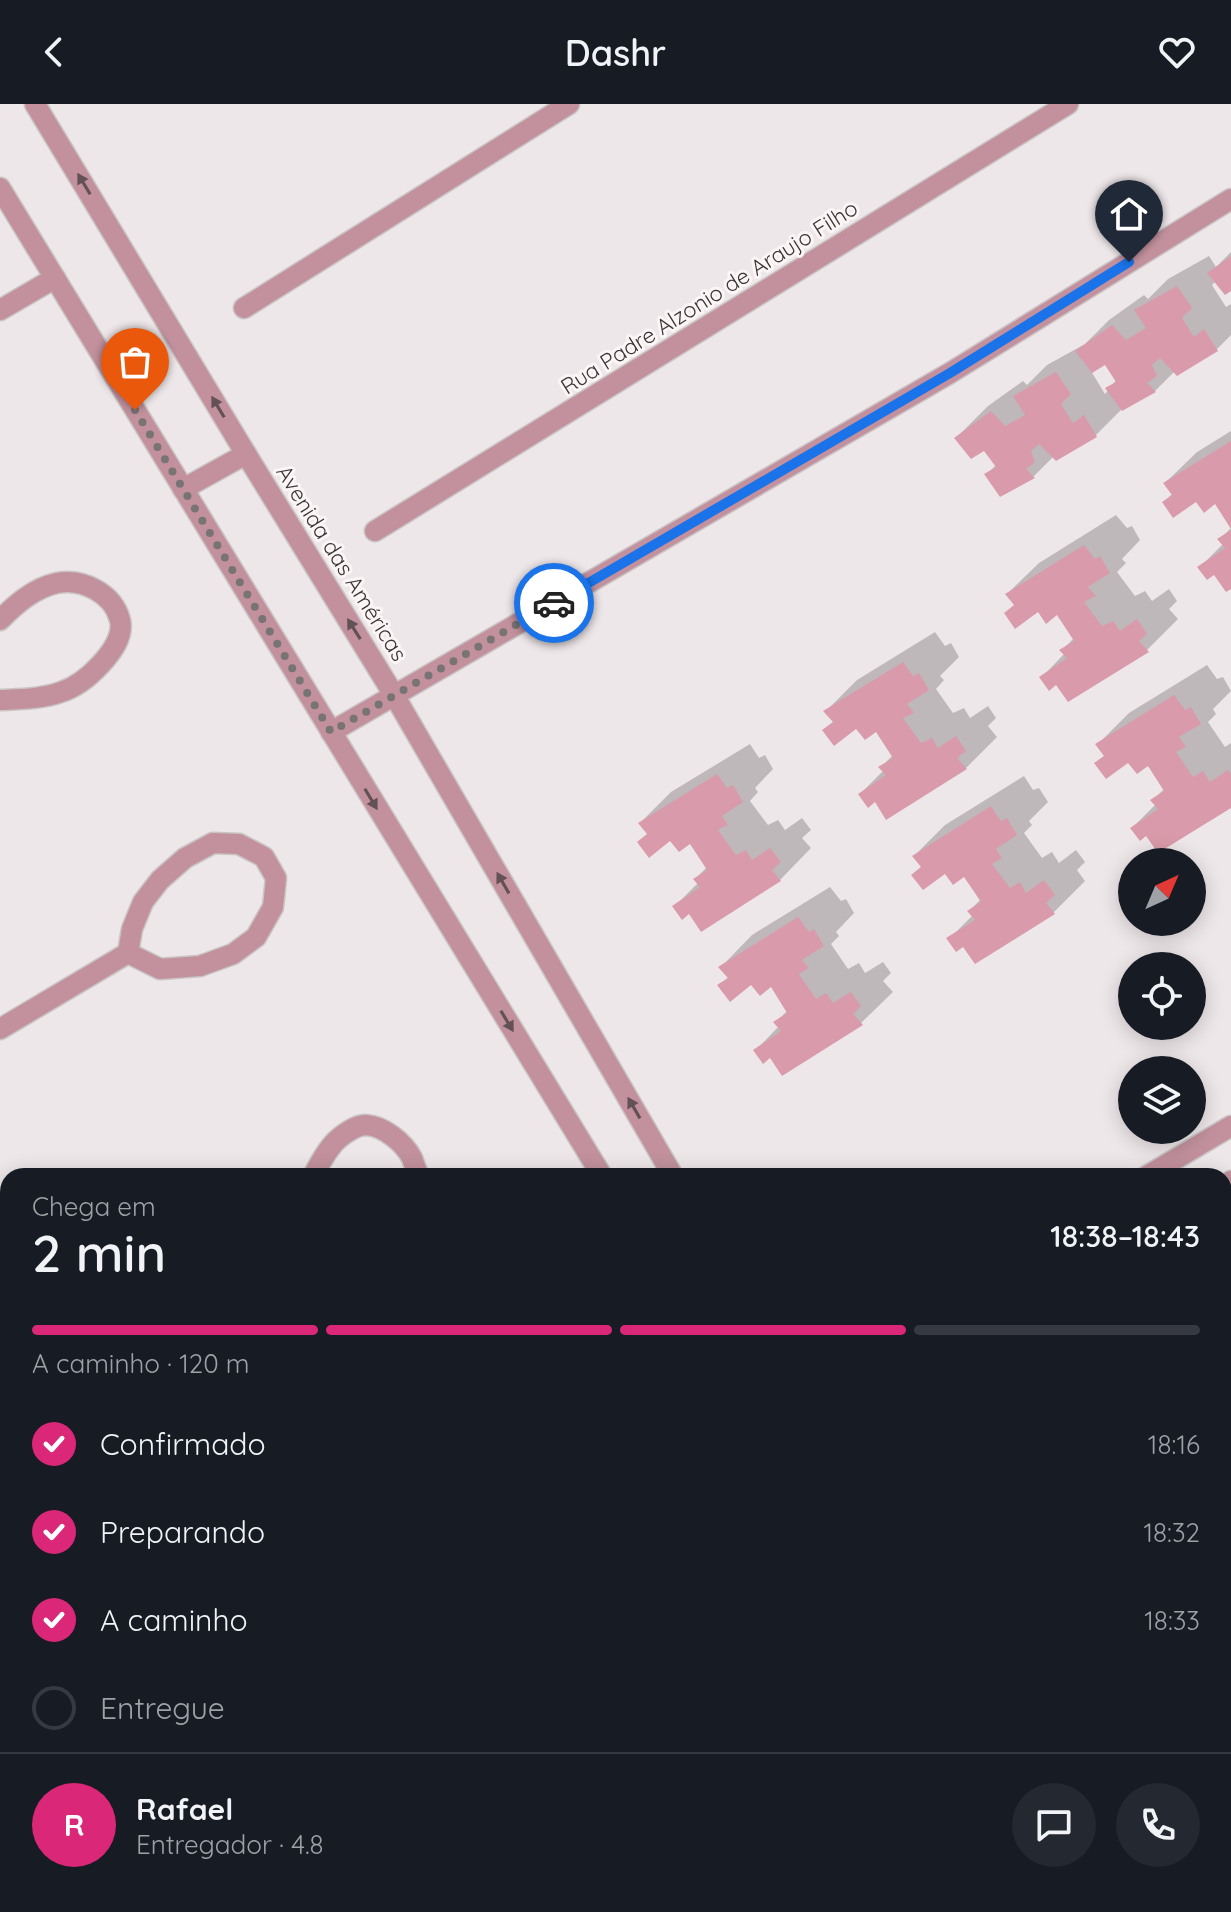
<!DOCTYPE html>
<html lang="pt">
<head>
<meta charset="utf-8">
<style>
	:root { --surface:#171b24; --page:#242831; --text:#f1f3f6; --muted:#9ea1a6; --line:#363941; --accent:#db2777 }
	body { margin:0; font-family:Quicksand,sans-serif; background:var(--page); color:var(--text); height:100vh; display:flex; flex-direction:column; font-size:30px; white-space:nowrap }
	* { box-sizing:border-box; margin:0 }
	p { font-size:26px; color:var(--muted) }
	.icon { flex:none; width:44px; height:44px; fill:none; stroke:currentColor; stroke-width:2; stroke-linecap:round; stroke-linejoin:round }
	.map { position:relative; flex:1; overflow:hidden }
	.side { position:absolute; left:0px; top:1064px; width:1232px; height:744px; display:flex; flex-direction:column; background:var(--surface); border-radius:24px 24px 0 0; box-shadow:0 4px 20px #0003 }
	.side>* { flex:none }
	.needle { width:52px; rotate:44deg }
	.controls { position:absolute; left:1118px; top:744px; display:grid; gap:16px }
	.controls a { display:grid; place-items:center; width:88px; height:88px; border-radius:50%; background:var(--surface); box-shadow:0 4px 20px #0003; font-size:40px }
	.pin { position:absolute; display:grid; place-items:center; width:68px; height:68px; color:#fff; margin:-82px -34px; border-radius:50% 50% 50% 0; rotate:-45deg; box-shadow:0 0 8px #0007 }
	.pin .icon { rotate:45deg }
	.courier { position:absolute; display:grid; place-items:center; width:80px; height:80px; margin:-40px; border:6px solid #1a73e8; border-radius:50%; background:#fff; color:#222; box-shadow:0 2px 10px #0007 }
	.head em { font-style:normal; font-weight:600 }
	.head div { display:flex; flex-direction:column-reverse }
	.head { display:flex; align-items:center; justify-content:space-between; height:136px; padding:0 32px }
	h1 { font-size:52px; font-weight:600; line-height:60px }
	.bar { display:grid; grid-template-columns:repeat(4,1fr); gap:12px 8px; align-content:center; height:96px; padding:0 32px }
	.bar i { height:10px; border-radius:6px; background:var(--line) }
	.bar .active { background:var(--accent) }
	.bar p { grid-column:span 4 }
	.line { display:flex; align-items:center; gap:20px; padding:0 32px; border-top:2px solid var(--line) }
	.line div { flex:1 }
	.round { display:grid; place-items:center; flex:none; width:84px; height:84px; border-radius:42px; background:var(--page) }
	ol { padding:0 32px; list-style:none }
	li { display:flex; align-items:center; gap:24px; height:88px }
	li p { margin-inline-start:auto }
	li .icon { padding:8px; border-radius:50%; background:var(--accent); color:#fff; stroke-width:4 }
	li:last-child { color:var(--muted) }
	li i { width:44px; height:44px; border:4px solid var(--line); border-radius:50% }
	header { display:flex; justify-content:space-between; align-items:center; height:104px; padding:0 32px; background:var(--surface); font-size:36px; font-weight:600 }
	.map>svg:first-child { display:block }
	.shadow { fill:#0003; fill-rule:evenodd }
	.building { fill:#d99bab }
	.lines { fill:none; stroke-linecap:round; stroke-linejoin:round }
	.minor-casing { stroke:#cac4c5; stroke-width:23 }
	.minor { stroke:#c2919d; stroke-width:20 }
	.oneway { fill:#625156 }
	.done { stroke:#787475; stroke-width:8; stroke-dasharray:0 14.4 }
	.route { stroke:#1a73e8; stroke-width:10 }
	.labels { text-anchor:middle; stroke-width:6; stroke-linejoin:round; paint-order:stroke }
	.street-label { font-size:22px; fill:#393637; stroke:#fcf5f6 }
</style>
</head>
<body>
<header><svg class="icon" aria-label="back" viewBox="0 0 24 24"><path d="M15 5l-7 7 7 7"/></svg>Dashr<svg class="icon" aria-label="heart" viewBox="0 0 24 24"><path d="M12 20l-8-8c-3-5 5-10 8-4 3-6 11-1 8 4z"/></svg></header>
<div class="map">
<svg width="1231" height="1808" viewBox="0 0 1231 1808">
	<rect width="100%" height="100%" fill="#eee7e9"/>
	<g class="shadow">
		<path d="M1231,148V185L1216,177L1212,181L1226,203L1231,200V231L1217,245L1178,269L1175,267L1155,287L1122,305L1096,331L1054,352L1034,372L1001,390L987,370L996,361L984,344L956,334L988,302L1023,277L1027,281L1047,261L1085,240L1109,216L1144,191L1148,195L1168,175L1209,152L1216,163ZM1106,258L1117,275L1105,290L1091,267Z"/>
		<polygon points="1231,327 1231,421 1216,397 1196,395 1164,398 1173,389 1165,379 1197,348"/>
		<polygon points="1116,411 1127,424 1132,422 1140,436 1122,455 1126,459 1117,468 1135,492 1145,487 1152,497 1169,485 1177,497 1169,505 1178,515 1147,546 1057,578 1042,573 1065,549 1062,546 1074,534 1058,508 1015,500 1007,490 1039,459"/>
		<polygon points="1231,424 1231,483 1215,468 1200,463 1224,439 1220,435"/>
		<polygon points="935,528 945,542 951,539 959,553 940,572 944,576 936,585 953,609 964,604 970,614 988,602 996,614 988,622 997,633 966,664 860,690 884,666 881,663 893,651 876,626 856,623 825,626 834,617 826,607 857,576"/>
		<polygon points="1207,561 1217,575 1223,573 1231,587 1213,605 1216,610 1208,618 1225,643 1231,639 1231,702 1147,729 1132,724 1156,700 1153,696 1165,684 1149,659 1128,656 1097,659 1106,650 1098,640 1129,609"/>
		<polygon points="750,640 759,654 765,651 773,665 755,684 758,688 750,697 768,721 778,716 785,726 802,714 811,726 802,734 811,744 780,776 701,825 689,807 675,802 699,778 695,775 707,763 691,737 649,729 640,719 671,688"/>
		<polygon points="1024,672 1033,686 1039,684 1048,698 1029,717 1032,721 1024,729 1042,754 1052,748 1059,759 1076,746 1085,758 1077,766 1085,777 1054,808 975,858 964,840 949,835 973,811 969,807 981,795 965,770 945,768 913,771 923,761 914,752 945,721"/>
		<polygon points="830,783 841,797 846,795 854,809 836,828 839,832 831,840 848,865 859,859 865,869 883,858 891,869 883,877 893,888 861,919 782,969 770,951 756,946 779,922 776,918 788,906 772,881 751,878 720,882 729,872 721,863 752,831"/>
		<polygon points="1224,1261 1231,1272 1231,1312 1228,1315 1231,1321 1231,1394 1224,1398"/>
		<polygon points="1231,1449 1231,1506 1224,1494 1224,1456"/>
	</g>
	<g class="building">
		<polygon points="1231,152 1231,187 1225,191 1207,169"/>
		<polygon points="1177,182 1192,204 1182,214 1194,233 1204,225 1218,247 1177,272 1160,254 1152,261 1157,272 1147,279 1156,288 1122,307 1105,284 1116,278 1105,261 1092,269 1075,247 1112,221 1126,236 1146,224 1134,206"/>
		<polygon points="1056,268 1071,290 1061,300 1073,319 1084,311 1097,333 1056,357 1039,340 1031,347 1035,358 1026,365 1035,374 1000,393 984,370 996,363 984,347 971,355 954,334 991,307 1005,322 1025,311 1013,292"/>
		<polygon points="1231,337 1231,425 1215,400 1204,409 1196,398 1173,414 1162,398 1172,391 1163,379"/>
		<polygon points="1231,426 1231,485 1226,488 1214,471 1207,476 1197,463 1225,444 1217,435"/>
		<polygon points="1084,441 1095,455 1100,452 1110,469 1088,483 1096,492 1084,498 1102,522 1113,517 1120,527 1137,515 1147,530 1139,537 1149,548 1068,598 1056,581 1049,587 1039,573 1067,554 1059,546 1074,537 1057,511 1046,520 1038,508 1015,525 1004,509 1014,501 1005,490"/>
		<polygon points="903,558 913,572 919,569 929,586 907,600 914,609 903,614 921,639 932,634 938,644 956,632 966,647 957,654 967,665 886,716 875,698 868,704 858,690 886,671 878,663 893,654 876,628 865,636 856,625 834,642 822,626 833,618 823,607"/>
		<polygon points="1174,591 1185,606 1191,603 1201,620 1179,633 1186,643 1176,648 1193,673 1203,667 1210,678 1228,666 1231,670 1231,704 1158,749 1146,732 1140,737 1130,724 1158,705 1150,696 1164,687 1148,662 1137,670 1128,659 1106,675 1094,659 1104,652 1095,640"/>
		<polygon points="717,670 727,684 733,681 743,698 722,712 728,721 718,726 736,751 746,746 752,756 770,744 781,758 772,766 781,777 701,828 689,810 682,816 672,802 700,783 693,775 707,766 690,740 679,748 670,737 649,754 637,738 647,730 638,719"/>
		<polygon points="991,702 1001,717 1007,714 1017,731 996,745 1002,754 992,760 1010,784 1020,778 1026,789 1044,776 1055,791 1046,799 1055,810 975,860 963,843 956,848 946,834 975,816 967,807 981,798 964,773 953,781 945,770 923,786 911,771 921,763 912,752"/>
		<polygon points="798,813 809,828 814,825 824,842 802,856 809,864 799,870 816,895 826,889 833,899 851,888 861,902 853,910 863,921 782,972 770,954 763,960 753,946 781,927 773,918 787,909 771,883 760,892 751,881 730,898 717,881 728,874 718,863"/>
		<polygon points="1231,1144 1231,1184 1224,1188 1224,1149"/>
		<polygon points="1228,1353 1231,1359 1231,1396 1224,1400 1224,1356"/>
		<polygon points="1231,1456 1231,1510 1224,1498 1224,1460"/>
	</g>
	<g class="lines">
		<defs>
			<g id="minor">
				<polyline points="35,0 246,350 394,591 673,1072"/>
				<polyline points="0,84 602,1072"/>
				<polyline points="244,204 569,0"/>
				<polyline points="0,206 55,174"/>
				<polyline points="183,385 246,350"/>
				<polyline points="375,427 1068,0"/>
				<path d="M0,516C16,500 34,484 57,479C82,474 113,489 120,516C124,533 111,549 101,560C90,572 77,583 61,588C42,595 21,595 0,596"/>
				<polyline points="331,628 950,269 1231,95"/>
				<polyline points="0,925 128,849 132,825 143,798 160,776 185,754 213,739 239,740 264,753 276,774 273,803 256,833 233,850 200,862 160,865 128,849"/>
				<path d="M313,1072C320,1059 327,1045 338,1035C345,1029 357,1021 366,1021C384,1022 404,1039 412,1054C414,1060 416,1066 419,1072"/>
				<polyline points="1147,1072 1231,1022"/>
				<polyline points="1224,1082 1231,1077"/>
				<polyline points="0,1287 8,1282"/>
				<polyline points="0,1652 8,1665"/>
				<polyline points="92,1800 97,1808"/>
				<polyline points="893,1800 893,1808"/>
				<polyline points="1046,1800 1051,1808"/>
				<polyline points="1106,1800 1111,1808"/>
				<polyline points="228,1808 236,1800"/>
				<polyline points="575,1808 583,1800"/>
				<polyline points="966,1808 979,1800"/>
			</g>
		</defs>
		<use href="#minor" class="minor-casing"/>
		<use href="#minor" class="minor"/>
	</g>
	<defs><path id="oneway-solid" d="M-6-.8H1V-3.2L6.5 0L1 3.2V.8H-6Z" transform="scale(2)"/></defs>
	<g class="oneway">
		<use href="#oneway-solid" transform="translate(84 80) rotate(-121)"/>
		<use href="#oneway-solid" transform="translate(218 303) rotate(-121)"/>
		<use href="#oneway-solid" transform="translate(354 525) rotate(-122)"/>
		<use href="#oneway-solid" transform="translate(371 695) rotate(59)"/>
		<use href="#oneway-solid" transform="translate(503 779) rotate(-120)"/>
		<use href="#oneway-solid" transform="translate(507 917) rotate(59)"/>
		<use href="#oneway-solid" transform="translate(634 1004) rotate(-120)"/>
	</g>
	<g class="lines">
		<polyline class="done" points="135,306 331,628 554,499"/>
		<polyline class="route" points="554,499 950,269 1129,158"/>
	</g>
	<g class="labels">
		<g class="street-label">
			<text transform="translate(709 193) rotate(-32)" y="8">Rua Padre Alzonio de Araujo Filho</text>
			<text transform="translate(342 459) rotate(58)" y="8">Avenida das Américas</text>
		</g>
	</g>
</svg>
<div class="controls">
<a><svg class="needle" viewBox="-14 -14 28 28"><path d="M0-13l5 13h-10z" fill="#e53935"/><path d="M0 13l5-13h-10z" fill="#9ea1a6"/></svg></a>
<a><svg class="icon" aria-label="locate" viewBox="0 0 24 24"><circle cx="12" cy="12" r="6"/><path d="M12 2v4M12 18v4M2 12h4M18 12h4"/></svg></a>
<a><svg class="icon" aria-label="layers" viewBox="0 0 24 24"><path d="M12 4l9 5-9 5-9-5zM3 14l9 5 9-5"/></svg></a>
</div>
<div class="pin" style="left:135px;top:306px;background:#ea580c"><svg class="icon" aria-label="bag" viewBox="0 0 24 24"><path d="M5 8h14l-1 12H6zM9 8a3 3 0 0 1 6 0"/></svg></div>
<div class="pin" style="left:1129px;top:158px;background:#1f2937"><svg class="icon" aria-label="home" viewBox="0 0 24 24"><path d="M3 11l9-7 9 7M6 9v11h12V9"/></svg></div>
<div class="courier" style="left:554px;top:499px"><svg class="icon" aria-label="car" viewBox="0 0 24 24"><path d="M5 17H2v-5l4-1 3-4h7l3 4 3 1v5h-3M9 17h6M6 11h13"/><circle cx="7" cy="17" r="2"/><circle cx="17" cy="17" r="2"/></svg></div>
<section class="side">
<div class="head"><div><h1>2 min</h1><p>Chega em</p></div><em>18:38–18:43</em></div>
<div class="bar"><i class="active"></i><i class="active"></i><i class="active"></i><i></i><p>A caminho · 120 m</p></div>
<ol>
<li><svg class="icon" aria-label="check" viewBox="0 0 24 24"><path d="M5 12l5 5 9-10"/></svg>Confirmado<p>18:16</p></li>
<li><svg class="icon" aria-label="check" viewBox="0 0 24 24"><path d="M5 12l5 5 9-10"/></svg>Preparando<p>18:32</p></li>
<li><svg class="icon" aria-label="check" viewBox="0 0 24 24"><path d="M5 12l5 5 9-10"/></svg>A caminho<p>18:33</p></li>
<li><i></i>Entregue</li>
</ol>
<div class="line" style="height:144px"><b class="round" style="background:var(--accent);color:#fff">R</b><div><b>Rafael</b><p>Entregador · 4.8</p></div><a class="round"><svg class="icon" aria-label="chat" viewBox="0 0 24 24"><path d="M4 5h16v11H9l-5 4z"/></svg></a><a class="round"><svg class="icon" aria-label="phone" viewBox="0 0 24 24"><path d="M5 4h4l2 5-3 2q2 4 5 5l2-3 5 2v4C11 20 4 13 5 4z"/></svg></a></div>
</section>
</div>
</body>
</html>
